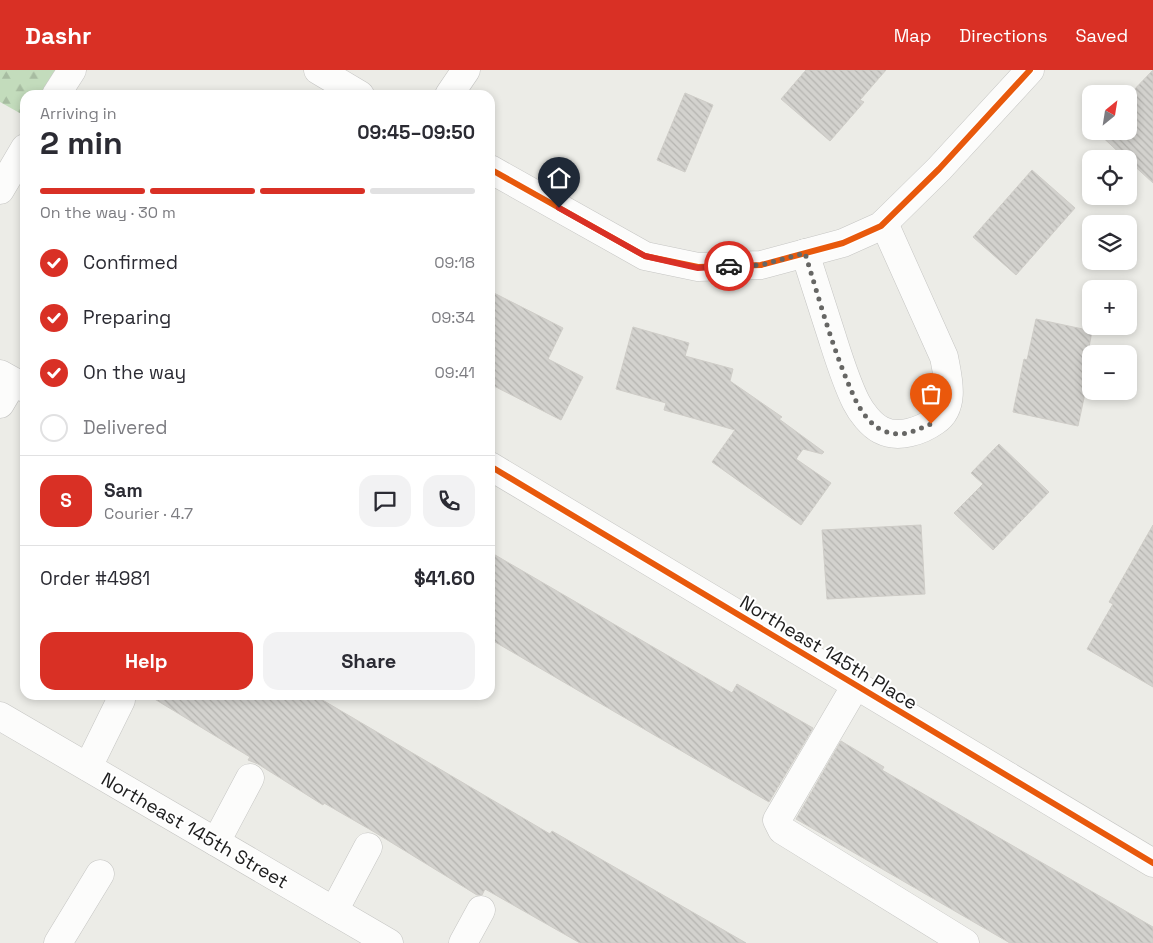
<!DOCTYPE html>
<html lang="en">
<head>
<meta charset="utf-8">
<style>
	:root { --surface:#fff; --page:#f2f2f3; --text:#2b2b33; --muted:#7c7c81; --line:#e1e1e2; --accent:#d93025 }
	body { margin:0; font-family:"Space Grotesk",sans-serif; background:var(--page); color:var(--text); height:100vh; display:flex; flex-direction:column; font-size:19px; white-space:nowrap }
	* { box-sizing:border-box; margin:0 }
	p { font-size:16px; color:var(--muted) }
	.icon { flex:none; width:28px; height:28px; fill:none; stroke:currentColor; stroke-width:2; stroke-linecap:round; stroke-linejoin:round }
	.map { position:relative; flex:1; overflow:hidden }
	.drawer { position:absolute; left:20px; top:20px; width:475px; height:610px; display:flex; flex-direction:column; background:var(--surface); border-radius:15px; box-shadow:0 2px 8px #0003 }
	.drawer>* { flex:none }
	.needle { width:32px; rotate:30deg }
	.controls { position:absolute; left:1082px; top:15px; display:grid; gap:10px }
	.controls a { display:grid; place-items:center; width:55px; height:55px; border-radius:10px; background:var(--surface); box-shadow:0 2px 8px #0003; font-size:25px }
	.pin { position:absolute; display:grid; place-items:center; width:42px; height:42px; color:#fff; margin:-51px -21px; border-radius:50% 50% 50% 0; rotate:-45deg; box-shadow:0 0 5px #0007 }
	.pin .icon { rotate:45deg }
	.courier { position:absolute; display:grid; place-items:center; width:50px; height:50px; margin:-25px; border:4px solid #d93025; border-radius:50%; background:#fff; color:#222; box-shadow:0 1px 6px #0007 }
	.overview em { font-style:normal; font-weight:700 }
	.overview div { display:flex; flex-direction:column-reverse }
	.overview { display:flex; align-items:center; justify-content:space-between; height:85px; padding:0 20px }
	h1 { font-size:32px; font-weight:700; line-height:38px }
	.bar { display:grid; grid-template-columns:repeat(4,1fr); gap:8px 5px; align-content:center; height:60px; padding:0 20px }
	.bar i { height:6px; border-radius:4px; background:var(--line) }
	.bar .active { background:var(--accent) }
	.bar p { grid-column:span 4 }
	.line { display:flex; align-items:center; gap:12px; padding:0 20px; border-top:1px solid var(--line) }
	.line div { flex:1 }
	.round { display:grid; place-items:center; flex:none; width:52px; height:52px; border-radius:15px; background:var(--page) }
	ol { padding:0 20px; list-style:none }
	li { display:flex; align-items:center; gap:15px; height:55px }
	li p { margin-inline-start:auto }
	li .icon { padding:5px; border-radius:50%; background:var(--accent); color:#fff; stroke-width:4 }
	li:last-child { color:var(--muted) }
	li i { width:28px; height:28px; border:2px solid var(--line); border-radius:50% }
	.button { display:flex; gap:10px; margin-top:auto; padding:10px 20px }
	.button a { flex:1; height:58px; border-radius:15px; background:var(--accent); color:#fff; font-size:20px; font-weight:700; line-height:58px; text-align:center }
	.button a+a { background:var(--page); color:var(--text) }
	header { display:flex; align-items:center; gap:30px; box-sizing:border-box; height:70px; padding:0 25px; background:var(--accent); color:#fff }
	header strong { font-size:24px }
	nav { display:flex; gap:28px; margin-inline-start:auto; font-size:18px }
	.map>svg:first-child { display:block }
	.forest { fill:url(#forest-firs) }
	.building { fill:url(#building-back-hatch); stroke:#cfcdc8 }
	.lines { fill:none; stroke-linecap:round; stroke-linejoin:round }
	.minor-casing { stroke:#c5c5c3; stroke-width:29 }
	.minor { stroke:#fcfcfb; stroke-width:28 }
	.cycleway-casing { stroke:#fff; stroke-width:9 }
	.cycleway { stroke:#e8590c; stroke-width:6 }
	.done { stroke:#666664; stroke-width:5; stroke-dasharray:0 9 }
	.route { stroke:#d93025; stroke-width:6 }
	.labels { text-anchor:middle; stroke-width:4; stroke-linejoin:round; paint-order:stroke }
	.street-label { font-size:19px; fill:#1e1e1e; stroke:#fff }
</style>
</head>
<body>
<header>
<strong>Dashr</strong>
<nav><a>Map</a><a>Directions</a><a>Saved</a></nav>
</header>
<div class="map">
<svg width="1153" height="873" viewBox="0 0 1153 873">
	<defs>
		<pattern id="forest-firs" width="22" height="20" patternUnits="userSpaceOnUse" patternTransform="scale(1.25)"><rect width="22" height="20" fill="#c3dcbc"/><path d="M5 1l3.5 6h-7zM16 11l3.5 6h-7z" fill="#a7bca1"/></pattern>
		<pattern id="building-back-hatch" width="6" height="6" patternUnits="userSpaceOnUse" patternTransform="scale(1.25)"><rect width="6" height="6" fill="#d3d2ce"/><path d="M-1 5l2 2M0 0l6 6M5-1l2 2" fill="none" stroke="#b5b4b0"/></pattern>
	</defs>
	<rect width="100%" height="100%" fill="#ecece7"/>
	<polygon class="forest" points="0,0 72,0 56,25 25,25 25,46 0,32"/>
	<g class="building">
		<polygon points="806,0 886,0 860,30 864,32 830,71 781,29"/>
		<polygon points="1153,0 1153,113 1129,91 1129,89 1126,89 1096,61 1129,61 1129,25"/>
		<polygon points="685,23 713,35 685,102 657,90"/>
		<polygon points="1032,100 1075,138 1016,205 973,167"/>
		<polygon points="490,221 563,258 548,289 583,307 561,350 490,314"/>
		<polygon points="1036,249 1092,261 1085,299 1090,300 1078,356 1013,342 1024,289 1027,290"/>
		<polygon points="633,257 689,273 685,286 733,299 730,311 782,347 779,349 824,382 822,384 803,379 796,389 831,413 801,455 712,392 735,360 664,340 666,333 616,319"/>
		<polygon points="999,374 1049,422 993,480 954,443 983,414 971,403"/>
		<polygon points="921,455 925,524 827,529 822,460"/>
		<polygon points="1153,455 1153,617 1087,579 1113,534 1109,532"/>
		<polygon points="490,482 732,623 737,614 813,658 769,732 490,569"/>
		<polygon points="148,625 314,625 550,764 552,761 746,873 580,873 485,819 482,825 477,825 376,763 324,733 323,735 258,694 248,690 250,687"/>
		<polygon points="841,671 884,697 882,700 1153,857 1153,873 1010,873 796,749"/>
	</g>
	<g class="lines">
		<defs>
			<g id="minor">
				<polyline points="318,0 360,25"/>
				<polyline points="56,25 72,0"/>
				<polyline points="449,25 466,0"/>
				<polyline points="490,99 645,186 698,197 761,195 843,173 881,156 939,99 1030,0"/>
				<polyline points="0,120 25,78"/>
				<path d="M805,183C814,211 823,239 832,267C839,289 846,312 856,332C861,342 871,355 881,360C898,369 921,361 935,351C956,337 948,308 944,287L884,153"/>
				<polyline points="0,304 25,318"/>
				<polyline points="0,334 13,312"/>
				<polyline points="490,396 1153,793"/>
				<polyline points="856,615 777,750 782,760 965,873"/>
				<polyline points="0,646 389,873"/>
				<polyline points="88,697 121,630"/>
				<polyline points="216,772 250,708"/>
				<polyline points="334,841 368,777"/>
				<polyline points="58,873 100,804"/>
				<polyline points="463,873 481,840"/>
			</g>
		</defs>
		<use href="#minor" class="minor-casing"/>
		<use href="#minor" class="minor"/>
		<defs>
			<g id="cycleway">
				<polyline points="490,99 645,186 698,197 761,195 843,173 881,156 939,99 1030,0"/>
				<polyline points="490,396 1153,793"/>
			</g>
		</defs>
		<use href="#cycleway" class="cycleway-casing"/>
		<use href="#cycleway" class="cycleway"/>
	</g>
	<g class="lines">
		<path class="done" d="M729,196L761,195L805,183C820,232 834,284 856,331C861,341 872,357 884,361C903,368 914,361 931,354"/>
		<polyline class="route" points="559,138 645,186 698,198 729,196"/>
	</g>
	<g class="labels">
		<g class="street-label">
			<text transform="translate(829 582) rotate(31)" y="7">Northeast 145th Place</text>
			<text transform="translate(195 760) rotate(30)" y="7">Northeast 145th Street</text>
		</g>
	</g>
</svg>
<div class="controls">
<a><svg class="needle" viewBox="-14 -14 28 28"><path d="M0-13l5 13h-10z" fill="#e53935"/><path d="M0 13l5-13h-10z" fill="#7c7c81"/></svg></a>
<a><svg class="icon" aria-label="locate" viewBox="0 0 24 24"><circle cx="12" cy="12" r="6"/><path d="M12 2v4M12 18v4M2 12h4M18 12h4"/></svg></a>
<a><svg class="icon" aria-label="layers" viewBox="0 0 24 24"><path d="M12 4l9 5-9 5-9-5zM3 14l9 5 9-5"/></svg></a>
<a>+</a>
<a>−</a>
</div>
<div class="pin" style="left:931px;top:354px;background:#ea580c"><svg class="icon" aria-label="bag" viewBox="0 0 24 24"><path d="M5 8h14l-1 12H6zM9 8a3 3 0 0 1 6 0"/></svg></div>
<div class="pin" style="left:559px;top:138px;background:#1f2937"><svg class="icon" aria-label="home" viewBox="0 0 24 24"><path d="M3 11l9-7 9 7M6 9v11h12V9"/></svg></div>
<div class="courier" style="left:729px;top:196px"><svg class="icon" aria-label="car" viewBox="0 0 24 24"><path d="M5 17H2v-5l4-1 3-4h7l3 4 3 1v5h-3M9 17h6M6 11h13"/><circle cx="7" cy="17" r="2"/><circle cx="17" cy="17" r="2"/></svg></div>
<section class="drawer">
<div class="overview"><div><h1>2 min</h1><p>Arriving in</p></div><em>09:45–09:50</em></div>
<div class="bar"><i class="active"></i><i class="active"></i><i class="active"></i><i></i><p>On the way · 30 m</p></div>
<ol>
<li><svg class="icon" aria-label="check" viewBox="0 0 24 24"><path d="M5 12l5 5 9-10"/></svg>Confirmed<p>09:18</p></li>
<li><svg class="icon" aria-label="check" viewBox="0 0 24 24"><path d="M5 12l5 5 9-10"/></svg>Preparing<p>09:34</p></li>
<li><svg class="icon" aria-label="check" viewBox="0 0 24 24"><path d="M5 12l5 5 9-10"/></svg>On the way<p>09:41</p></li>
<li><i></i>Delivered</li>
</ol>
<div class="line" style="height:90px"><b class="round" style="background:var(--accent);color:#fff">S</b><div><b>Sam</b><p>Courier · 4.7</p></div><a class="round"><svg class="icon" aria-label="chat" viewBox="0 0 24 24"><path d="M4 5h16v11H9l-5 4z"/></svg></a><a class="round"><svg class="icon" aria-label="phone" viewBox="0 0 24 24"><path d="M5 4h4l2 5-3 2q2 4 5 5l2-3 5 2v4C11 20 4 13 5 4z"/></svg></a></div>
<div class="line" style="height:65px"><div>Order #4981</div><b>$41.60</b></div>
<div class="button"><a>Help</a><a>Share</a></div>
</section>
</div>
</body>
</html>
